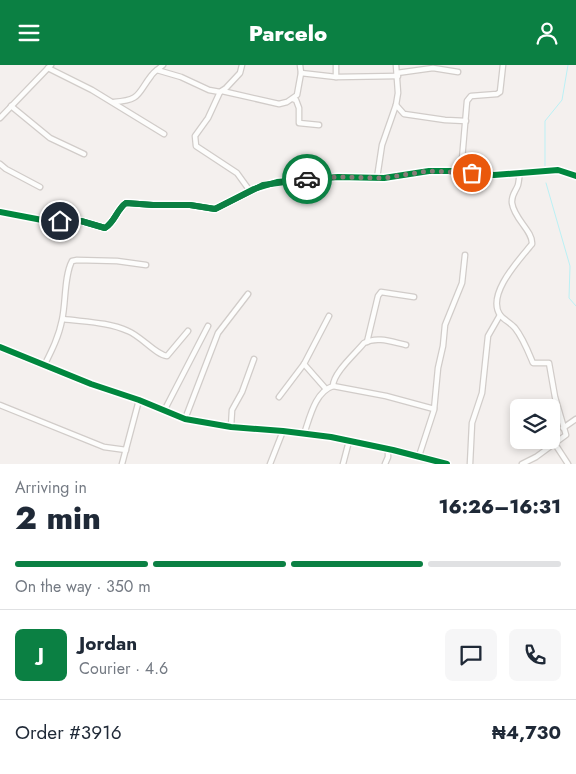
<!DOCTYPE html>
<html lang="en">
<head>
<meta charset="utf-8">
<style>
	:root { --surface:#fff; --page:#f6f6f7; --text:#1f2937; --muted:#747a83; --line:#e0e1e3; --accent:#0b8043 }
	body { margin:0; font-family:Jost,sans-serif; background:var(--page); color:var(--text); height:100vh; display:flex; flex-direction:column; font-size:19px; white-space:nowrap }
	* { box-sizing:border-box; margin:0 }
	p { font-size:16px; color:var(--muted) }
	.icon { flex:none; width:28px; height:28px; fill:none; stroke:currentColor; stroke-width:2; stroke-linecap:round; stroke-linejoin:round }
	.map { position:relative; height:399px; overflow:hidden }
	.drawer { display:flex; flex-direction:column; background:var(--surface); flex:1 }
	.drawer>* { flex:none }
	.tools { position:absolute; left:510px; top:334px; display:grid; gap:10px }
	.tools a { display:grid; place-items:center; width:50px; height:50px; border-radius:8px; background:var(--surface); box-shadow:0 2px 8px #0003; font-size:25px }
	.pin { position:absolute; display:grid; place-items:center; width:42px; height:42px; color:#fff; margin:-21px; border:2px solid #fff; border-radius:50%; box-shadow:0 1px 5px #0007 }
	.courier { position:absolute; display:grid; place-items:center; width:50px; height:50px; margin:-25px; border:4px solid #0b8043; border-radius:50%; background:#fff; color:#222; box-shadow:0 1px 6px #0007 }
	.overview em { font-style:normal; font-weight:800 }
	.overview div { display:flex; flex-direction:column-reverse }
	.overview { display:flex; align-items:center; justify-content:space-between; height:85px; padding:0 15px }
	h1 { font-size:32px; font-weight:800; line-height:38px }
	.bar { display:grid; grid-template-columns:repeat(4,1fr); gap:8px 5px; align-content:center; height:60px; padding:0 15px }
	.bar i { height:6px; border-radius:4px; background:var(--line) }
	.bar .active { background:var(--accent) }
	.bar p { grid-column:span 4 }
	.line { display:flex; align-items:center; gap:12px; padding:0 15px; border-top:1px solid var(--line) }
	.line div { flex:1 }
	.round { display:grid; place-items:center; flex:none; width:52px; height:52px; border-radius:8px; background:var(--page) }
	header { display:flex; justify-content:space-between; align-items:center; height:65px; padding:0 15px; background:var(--accent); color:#fff; font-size:22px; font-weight:800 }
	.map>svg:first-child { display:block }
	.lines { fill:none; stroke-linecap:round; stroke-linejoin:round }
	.stream { stroke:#bbf0f5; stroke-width:1 }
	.minor-casing { stroke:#d1ccc9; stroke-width:7 }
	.minor { stroke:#fdfdfc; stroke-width:4.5 }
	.cycleway-casing { stroke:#fff; stroke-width:9 }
	.cycleway { stroke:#00873e; stroke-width:6 }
	.done { stroke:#877c77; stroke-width:5; stroke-dasharray:0 9 }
	.route { stroke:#0b8043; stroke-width:6 }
</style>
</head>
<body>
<header><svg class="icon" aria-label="menu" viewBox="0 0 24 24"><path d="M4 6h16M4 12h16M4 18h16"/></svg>Parcelo<svg class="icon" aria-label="person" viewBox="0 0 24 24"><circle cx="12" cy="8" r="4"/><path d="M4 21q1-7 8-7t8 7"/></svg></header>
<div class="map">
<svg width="576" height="399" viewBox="0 0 576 399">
	<rect width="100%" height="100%" fill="#f4f0ee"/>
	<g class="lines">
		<g class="stream">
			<polyline points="545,101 545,56 562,35 568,0"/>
			<polyline points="546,118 570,201 569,233 576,241"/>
		</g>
		<defs>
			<g id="minor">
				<polyline points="242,0 240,8 226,23 220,27 208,53 195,71 196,81 237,108 250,126"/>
				<polyline points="300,0 301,8"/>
				<polyline points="48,3 92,25 164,69"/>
				<polyline points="157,5 181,12 209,25 220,27"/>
				<polyline points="397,8 433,3 458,7"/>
				<polyline points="336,12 336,0"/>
				<polyline points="222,26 279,39 287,37 297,30 301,8 336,12 398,11"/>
				<polyline points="293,34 296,35 299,43 299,58 319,60"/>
				<path d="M114,37C141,35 137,29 151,11C154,6 159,4 163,0"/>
				<polyline points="396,40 404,49 445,55 466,56"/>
				<polyline points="11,41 50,73 84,89"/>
				<polyline points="0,53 51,0"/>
				<polyline points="0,99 6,104 40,122"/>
				<polyline points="461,106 467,36 471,31 497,29 500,27 503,0"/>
				<path d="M520,108C519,112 519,116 518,120C516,126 511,130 512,138C514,154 533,166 532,179C520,194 486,229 500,250C504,255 511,258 515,263C523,273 528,286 533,298H549L555,332L566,370L536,392L522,399"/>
				<polyline points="377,113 382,80 396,40 398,28 396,0"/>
				<path d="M0,147L42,155L81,156L105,163C115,157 117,144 126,138L153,140H190L215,144L254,124L277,117L338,112L384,113L429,106H461L494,110L558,105L576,111"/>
				<path d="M63,254C85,257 108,257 128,266C141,271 156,290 167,291L188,266"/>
				<polyline points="367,277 378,231 381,227 414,232"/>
				<polyline points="0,282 91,319 139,335 185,354 231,362 283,366 331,372 393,385 447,399"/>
				<path d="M45,299C52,285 59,271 62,255C66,238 64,211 72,196L77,195L117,196L146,200"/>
				<polyline points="304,299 326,324"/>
				<polyline points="333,321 386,331 434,344"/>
				<polyline points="279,332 304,299 329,251"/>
				<polyline points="0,340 104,382 126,385"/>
				<polyline points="164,346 208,261"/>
				<polyline points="185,354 218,268 248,229"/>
				<polyline points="231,362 232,345 242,327 254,294"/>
				<polyline points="563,363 576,354"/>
				<path d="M304,369C310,352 315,327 333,321C333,308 356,288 364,278C377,271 392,277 406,280"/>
				<polyline points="555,379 568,399"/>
				<polyline points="419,391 434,345 438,303 443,281 445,260 462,218 465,190"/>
				<polyline points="122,399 139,335"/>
				<polyline points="270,399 283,366"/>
				<polyline points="343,399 349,376"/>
				<polyline points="385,399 388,392 388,384"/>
				<polyline points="470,399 472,358 482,328 488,271 500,250"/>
			</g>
		</defs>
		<use href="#minor" class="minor-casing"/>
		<use href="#minor" class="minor"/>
		<defs>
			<g id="cycleway">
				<path d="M0,147L42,155L81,156L105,163C115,157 117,144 126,138L153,140H190L215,144L254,124L277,117L338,112L384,113L429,106H461L494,110L558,105L576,111"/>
				<polyline points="0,282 91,319 139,335 185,354 231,362 283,366 331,372 393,385 447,399"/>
			</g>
		</defs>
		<use href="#cycleway" class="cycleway-casing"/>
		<use href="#cycleway" class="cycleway"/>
	</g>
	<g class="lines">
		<polyline class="done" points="307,114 338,112 384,113 428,106 472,108"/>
		<path class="route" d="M60,156H81L105,163C115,157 117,144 126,138L153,140H190L215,144L263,120L307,114"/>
	</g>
</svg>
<div class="tools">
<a><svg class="icon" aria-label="layers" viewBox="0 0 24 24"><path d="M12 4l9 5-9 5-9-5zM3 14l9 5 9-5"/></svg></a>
</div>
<div class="pin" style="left:472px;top:108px;background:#ea580c"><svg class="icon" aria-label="bag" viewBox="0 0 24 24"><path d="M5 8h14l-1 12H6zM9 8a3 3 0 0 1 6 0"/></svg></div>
<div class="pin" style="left:60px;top:156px;background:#1f2937"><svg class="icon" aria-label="home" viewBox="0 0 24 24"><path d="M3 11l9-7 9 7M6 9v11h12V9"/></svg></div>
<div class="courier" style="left:307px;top:114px"><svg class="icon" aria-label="car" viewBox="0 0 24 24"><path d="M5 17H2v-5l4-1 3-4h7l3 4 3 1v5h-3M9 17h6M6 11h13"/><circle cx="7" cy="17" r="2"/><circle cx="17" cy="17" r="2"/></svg></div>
</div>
<section class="drawer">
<div class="overview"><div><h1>2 min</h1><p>Arriving in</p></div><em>16:26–16:31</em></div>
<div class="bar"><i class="active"></i><i class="active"></i><i class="active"></i><i></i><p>On the way · 350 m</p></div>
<div class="line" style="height:90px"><b class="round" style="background:var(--accent);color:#fff">J</b><div><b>Jordan</b><p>Courier · 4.6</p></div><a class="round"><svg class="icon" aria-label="chat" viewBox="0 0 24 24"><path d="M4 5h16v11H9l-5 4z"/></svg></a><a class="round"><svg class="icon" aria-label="phone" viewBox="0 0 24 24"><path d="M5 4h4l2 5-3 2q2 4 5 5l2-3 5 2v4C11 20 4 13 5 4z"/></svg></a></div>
<div class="line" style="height:65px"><div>Order #3916</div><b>₦4,730</b></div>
</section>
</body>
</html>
